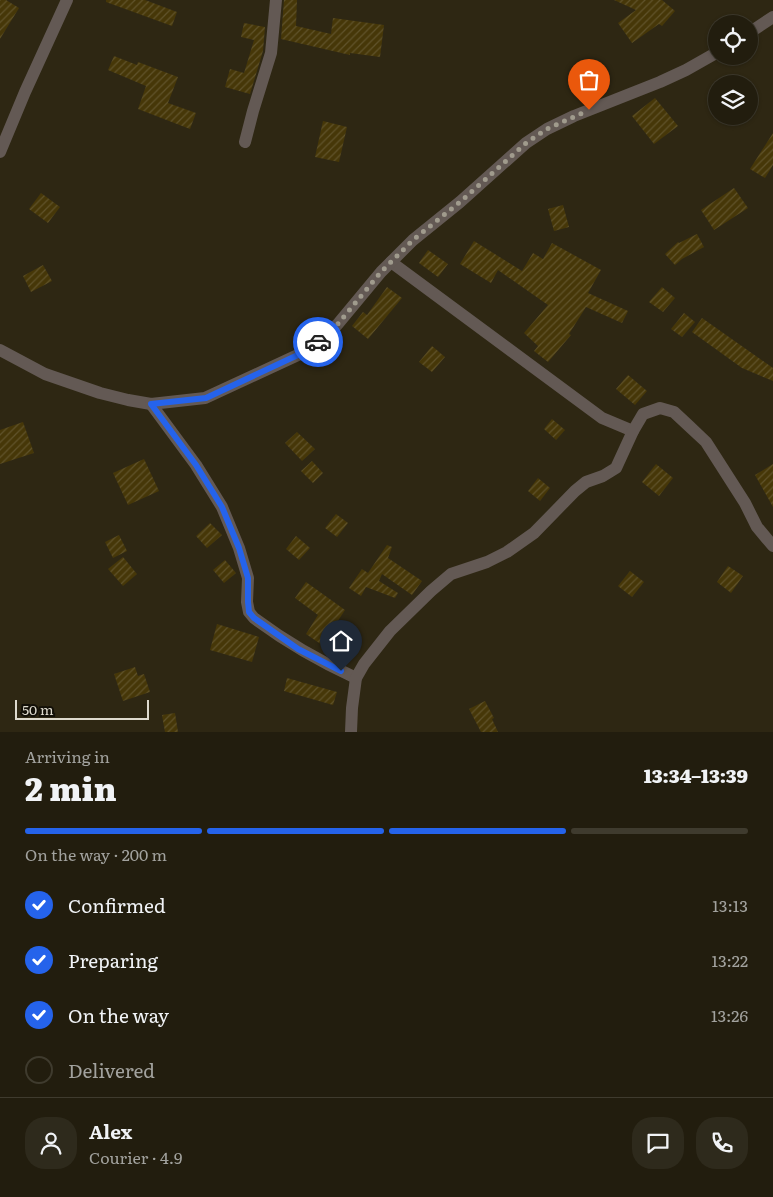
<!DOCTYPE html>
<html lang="en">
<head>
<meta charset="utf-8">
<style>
	:root { --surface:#221d0e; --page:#2e2a1c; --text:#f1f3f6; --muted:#a2a29e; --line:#3f3b2e; --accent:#2563eb }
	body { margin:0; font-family:Literata,serif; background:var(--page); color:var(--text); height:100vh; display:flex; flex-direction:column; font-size:19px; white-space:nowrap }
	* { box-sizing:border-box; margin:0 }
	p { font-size:16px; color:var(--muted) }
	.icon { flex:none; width:28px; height:28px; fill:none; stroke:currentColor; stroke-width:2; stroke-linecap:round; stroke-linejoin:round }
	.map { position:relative; height:732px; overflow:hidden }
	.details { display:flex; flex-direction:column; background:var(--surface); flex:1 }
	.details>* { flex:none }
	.fabs { position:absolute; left:708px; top:15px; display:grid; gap:10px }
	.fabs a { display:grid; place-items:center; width:50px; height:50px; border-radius:50%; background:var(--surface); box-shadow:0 1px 4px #0004,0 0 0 1px var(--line); font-size:25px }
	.scale { position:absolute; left:15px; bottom:12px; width:134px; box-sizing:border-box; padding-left:5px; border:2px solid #dedace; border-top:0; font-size:14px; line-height:18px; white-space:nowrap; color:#dedace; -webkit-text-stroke:4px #131008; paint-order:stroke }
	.pin { position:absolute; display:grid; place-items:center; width:42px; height:42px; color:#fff; margin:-51px -21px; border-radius:50% 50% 50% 0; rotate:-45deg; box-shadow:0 0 5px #0007 }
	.pin .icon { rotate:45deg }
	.courier { position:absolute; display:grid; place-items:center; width:50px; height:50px; margin:-25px; border:4px solid #2563eb; border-radius:50%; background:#fff; color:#222; box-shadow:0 1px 6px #0007 }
	.head em { font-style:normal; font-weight:800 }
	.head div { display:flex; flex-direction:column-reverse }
	.head { display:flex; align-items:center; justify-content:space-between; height:85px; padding:0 25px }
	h1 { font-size:32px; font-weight:800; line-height:38px }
	.bar { display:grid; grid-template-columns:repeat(4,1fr); gap:8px 5px; align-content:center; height:60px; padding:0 25px }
	.bar i { height:6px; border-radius:4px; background:var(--line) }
	.bar .on { background:var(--accent) }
	.bar p { grid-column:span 4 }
	.line { display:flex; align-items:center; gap:12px; padding:0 25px; border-top:1px solid var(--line) }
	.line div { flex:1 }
	.round { display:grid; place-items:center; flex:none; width:52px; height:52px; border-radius:20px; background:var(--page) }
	ol { padding:0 25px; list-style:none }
	li { display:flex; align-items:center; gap:15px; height:55px }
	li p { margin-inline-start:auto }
	li .icon { padding:5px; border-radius:50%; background:var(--accent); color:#fff; stroke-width:4 }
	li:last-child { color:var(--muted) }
	li i { width:28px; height:28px; border:2px solid var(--line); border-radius:50% }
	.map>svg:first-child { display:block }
	.building { fill:url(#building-hatch) }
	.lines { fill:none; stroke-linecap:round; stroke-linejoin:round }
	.minor { stroke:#635954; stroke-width:12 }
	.done { stroke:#a09b8d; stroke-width:5; stroke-dasharray:0 9 }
	.route { stroke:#2563eb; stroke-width:6 }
</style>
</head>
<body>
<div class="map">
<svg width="773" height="732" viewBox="0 0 773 732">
	<defs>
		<pattern id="building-hatch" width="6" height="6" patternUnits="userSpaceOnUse" patternTransform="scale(1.25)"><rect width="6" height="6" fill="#463708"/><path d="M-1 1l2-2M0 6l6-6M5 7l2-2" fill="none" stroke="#60532b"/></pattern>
	</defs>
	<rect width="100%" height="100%" fill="#2e2713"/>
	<g class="building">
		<polygon points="0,0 6,0 19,8 0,39"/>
		<polygon points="106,0 145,0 177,12 172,26 106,2"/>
		<polygon points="284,0 297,0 296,26 331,34 333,18 384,25 380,57 350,53 350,55 281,39"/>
		<polygon points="614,0 662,0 675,11 662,26 659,24 632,43 618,23 636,10"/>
		<polygon points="244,23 265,27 263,51 250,94 225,87 230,69 244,73 254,40 241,37"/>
		<polygon points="114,56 137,65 138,62 178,77 168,103 196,113 190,129 138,109 146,86 108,70"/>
		<polygon points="655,98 678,126 654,144 632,116"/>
		<polygon points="323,121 347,127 339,162 315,157"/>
		<polygon points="773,133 773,165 765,178 750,169"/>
		<polygon points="734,188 748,208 714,230 701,210"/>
		<polygon points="41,193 60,207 48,223 29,209"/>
		<polygon points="563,205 569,227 554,231 548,209"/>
		<polygon points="697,234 704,247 682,259 675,265 665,254 678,242 679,243"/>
		<polygon points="474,241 522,271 533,253 543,259 552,243 601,270 588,293 628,311 622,323 586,307 569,334 571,335 548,362 534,351 538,346 524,333 548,305 498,270 491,283 460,264"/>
		<polygon points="428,250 448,264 438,277 419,263"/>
		<polygon points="43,265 52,281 31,292 23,276"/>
		<polygon points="387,287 402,298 368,339 352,326 363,312 367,315"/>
		<polygon points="662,287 675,298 663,312 649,302"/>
		<polygon points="684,313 695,322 682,337 671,329"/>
		<polygon points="702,318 773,368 773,381 742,368 692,332"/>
		<polygon points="432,346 445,357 432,372 419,362"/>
		<polygon points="628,375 647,391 635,405 616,389"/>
		<polygon points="552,419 565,430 556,440 544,429"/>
		<polygon points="23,422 34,453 0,464 0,430"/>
		<polygon points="297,432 315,449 302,461 285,443"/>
		<polygon points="144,459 159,491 128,505 113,473"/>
		<polygon points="312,461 323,473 313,483 301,471"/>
		<polygon points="656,464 673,478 659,496 642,482"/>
		<polygon points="773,464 773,507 755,475"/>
		<polygon points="538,478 550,488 540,501 528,491"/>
		<polygon points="336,514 348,523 337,537 325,528"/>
		<polygon points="210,523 222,535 207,548 196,536"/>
		<polygon points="119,535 127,551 113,558 105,542"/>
		<polygon points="296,536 310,548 299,560 286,549"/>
		<polygon points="387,545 392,547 388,558 422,581 412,595 382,574 379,581 398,593 395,598 366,587 361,596 349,588 362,569 368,573"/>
		<polygon points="123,557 137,574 123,586 108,569"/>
		<polygon points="225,560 236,573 224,583 213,570"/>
		<polygon points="728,566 743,576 731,593 717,582"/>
		<polygon points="630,571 644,582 632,597 618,586"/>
		<polygon points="306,582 345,610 322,645 306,634 318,615 295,598"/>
		<polygon points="217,624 259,637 252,662 210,650"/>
		<polygon points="135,667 138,676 144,674 150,692 123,701 114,674"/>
		<polygon points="287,678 337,692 333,705 284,691"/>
		<polygon points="485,701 494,718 492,719 498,732 481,732 469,709"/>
		<polygon points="175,713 178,732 165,732 162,715"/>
	</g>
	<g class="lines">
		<g class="minor">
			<polyline points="749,33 773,17"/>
			<polyline points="245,142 253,111 271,53 276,0"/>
			<polyline points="0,152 25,92 67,0"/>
			<polyline points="391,262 602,418 633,431"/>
			<polyline points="0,350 45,374 100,393 128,400 151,404 205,398 300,354 323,338 337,325 381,272 413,240 460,202 526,143 547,129 574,116 660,82 686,70 716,53"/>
			<path d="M151,404L196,465L222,507L239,548L248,578L247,602L249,612L254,618C286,642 319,661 356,678"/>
			<polyline points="351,732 352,708 356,678 364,664 390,631 431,591 451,574 487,562 507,552 534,533 575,491 586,482 603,476 616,468 633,431 643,414 660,408 674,412 689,426 706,442 745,503 757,527 773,546"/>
		</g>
	</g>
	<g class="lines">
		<polyline class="done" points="318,342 337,325 381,272 413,240 460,202 526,143 547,129 589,110"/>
		<polyline class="route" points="318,342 300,354 206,398 151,404 196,465 222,507 239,548 248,578 248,602 249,612 254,618 298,649 341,671"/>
	</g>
</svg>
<div class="fabs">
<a><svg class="icon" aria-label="locate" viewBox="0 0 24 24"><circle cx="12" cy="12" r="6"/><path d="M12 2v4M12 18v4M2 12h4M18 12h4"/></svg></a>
<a><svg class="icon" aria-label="layers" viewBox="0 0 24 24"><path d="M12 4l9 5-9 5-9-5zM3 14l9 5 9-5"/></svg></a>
</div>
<div class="scale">50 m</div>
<div class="pin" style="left:589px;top:110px;background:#ea580c"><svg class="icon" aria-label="bag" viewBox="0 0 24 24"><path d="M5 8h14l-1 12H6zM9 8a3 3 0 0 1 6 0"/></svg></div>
<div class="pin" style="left:341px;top:671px;background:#1f2937"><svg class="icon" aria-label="home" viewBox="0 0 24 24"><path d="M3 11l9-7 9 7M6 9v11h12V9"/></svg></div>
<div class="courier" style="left:318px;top:342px"><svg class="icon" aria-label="car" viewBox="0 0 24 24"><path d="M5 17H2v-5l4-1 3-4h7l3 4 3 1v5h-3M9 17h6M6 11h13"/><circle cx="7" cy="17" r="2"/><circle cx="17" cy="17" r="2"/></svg></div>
</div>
<section class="details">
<div class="head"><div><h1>2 min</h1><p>Arriving in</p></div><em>13:34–13:39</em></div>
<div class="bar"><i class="on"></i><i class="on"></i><i class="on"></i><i></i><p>On the way · 200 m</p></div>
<ol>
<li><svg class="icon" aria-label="check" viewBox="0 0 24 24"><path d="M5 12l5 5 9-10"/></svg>Confirmed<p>13:13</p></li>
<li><svg class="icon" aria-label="check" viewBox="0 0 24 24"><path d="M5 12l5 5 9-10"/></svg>Preparing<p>13:22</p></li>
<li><svg class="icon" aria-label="check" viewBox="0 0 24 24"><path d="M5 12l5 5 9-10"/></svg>On the way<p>13:26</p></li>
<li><i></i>Delivered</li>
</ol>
<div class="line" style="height:90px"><a class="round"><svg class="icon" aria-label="person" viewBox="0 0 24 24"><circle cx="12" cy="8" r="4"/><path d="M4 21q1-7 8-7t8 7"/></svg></a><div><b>Alex</b><p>Courier · 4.9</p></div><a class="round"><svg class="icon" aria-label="chat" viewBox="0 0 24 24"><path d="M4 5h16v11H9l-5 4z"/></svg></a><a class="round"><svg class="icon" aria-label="phone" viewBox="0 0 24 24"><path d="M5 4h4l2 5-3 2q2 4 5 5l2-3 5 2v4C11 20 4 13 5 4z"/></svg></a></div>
</section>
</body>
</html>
